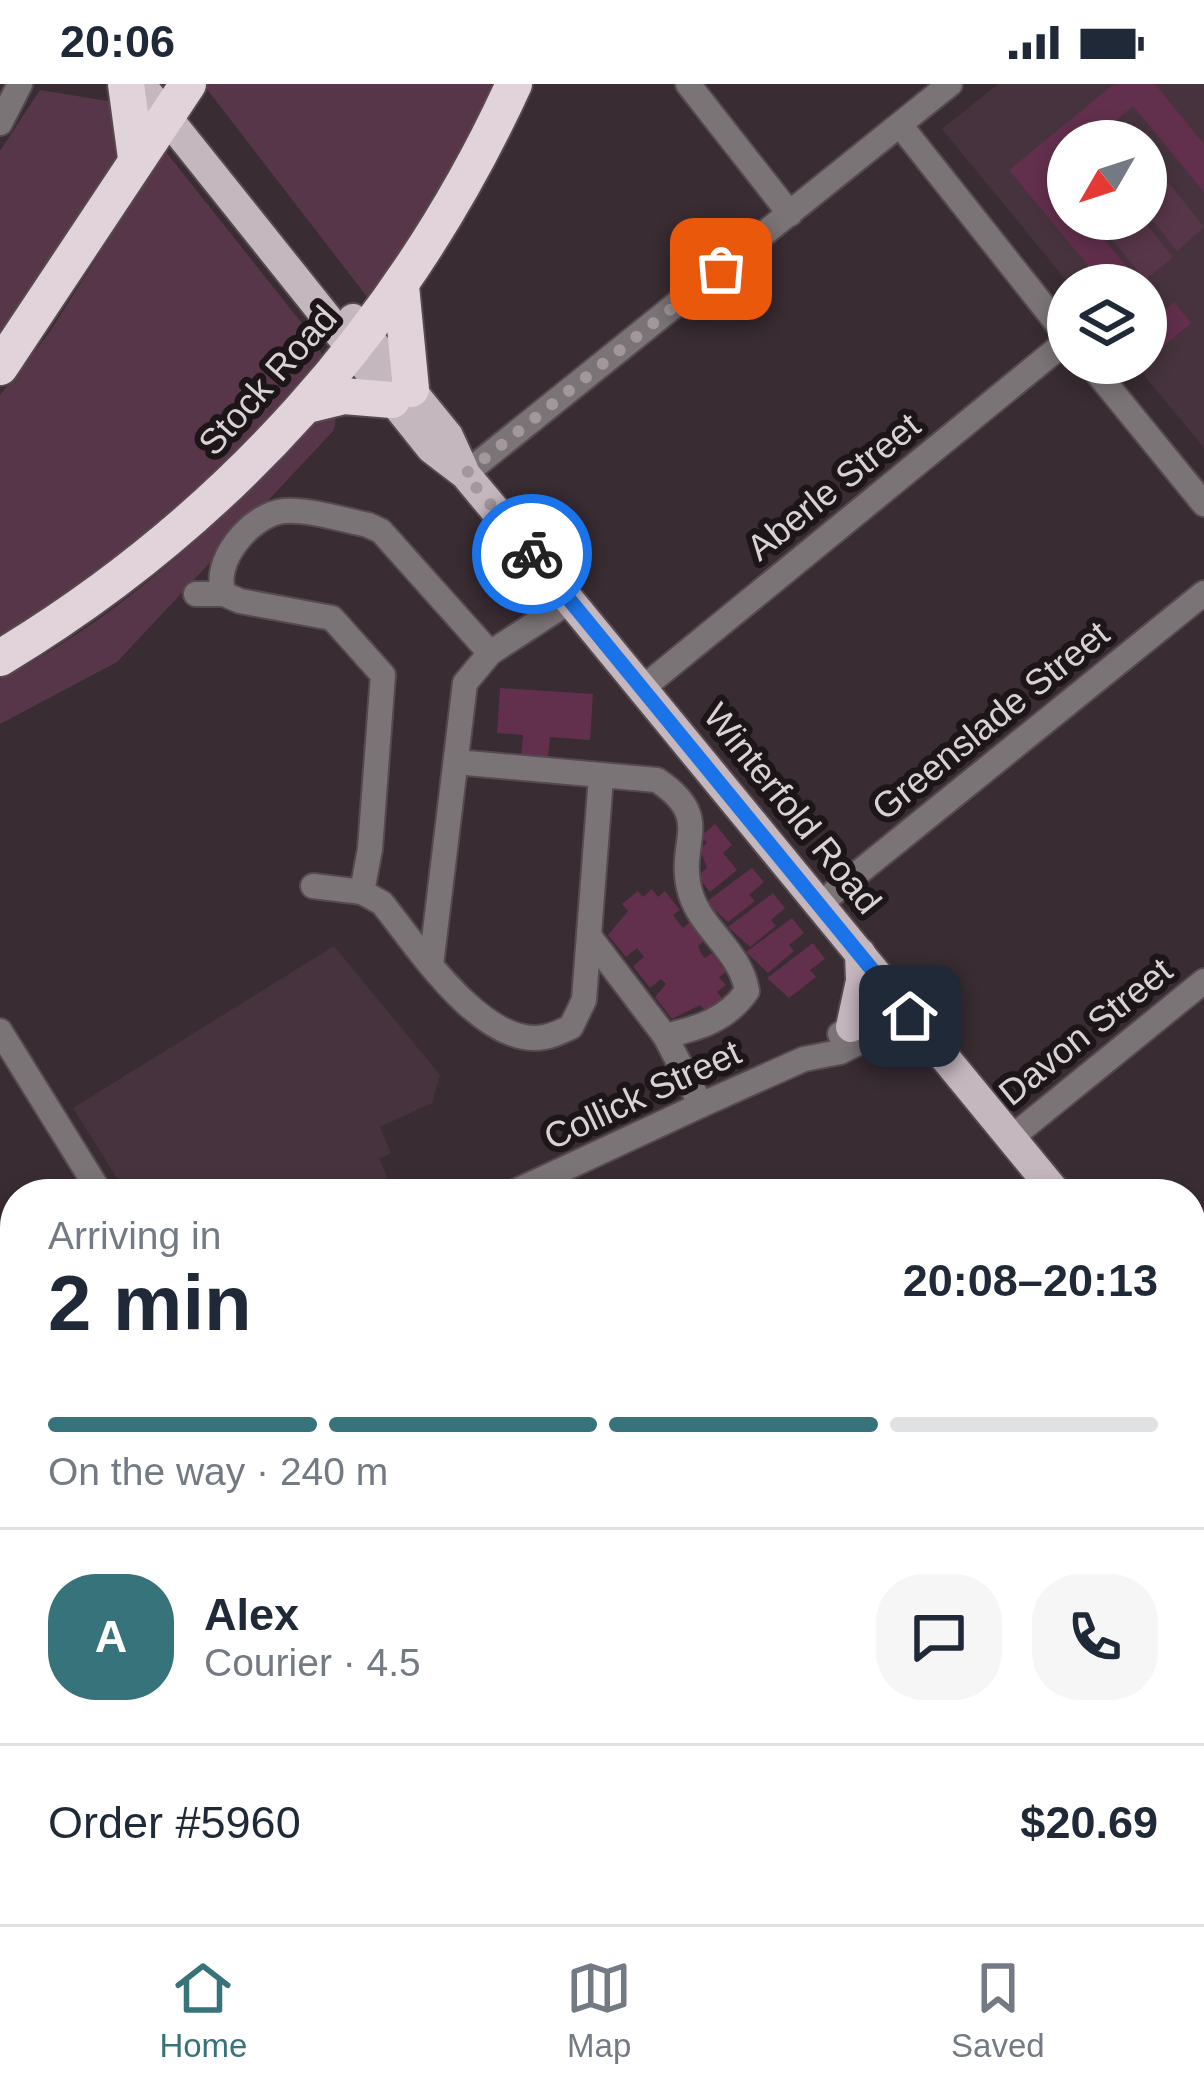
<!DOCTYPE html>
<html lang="en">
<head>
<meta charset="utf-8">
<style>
	:root { --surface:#fff; --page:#f6f6f7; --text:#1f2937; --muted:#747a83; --line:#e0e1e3; --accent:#36737a }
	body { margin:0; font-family:Arial,sans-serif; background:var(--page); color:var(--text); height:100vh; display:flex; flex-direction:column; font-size:45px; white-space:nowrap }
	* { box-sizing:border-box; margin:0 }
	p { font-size:39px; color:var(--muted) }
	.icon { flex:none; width:66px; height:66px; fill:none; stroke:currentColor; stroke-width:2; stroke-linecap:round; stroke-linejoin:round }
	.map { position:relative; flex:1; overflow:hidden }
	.panel { position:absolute; left:0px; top:1095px; width:1206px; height:747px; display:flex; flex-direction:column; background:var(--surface); border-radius:48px 48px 0 0; box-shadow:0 6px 18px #0003 }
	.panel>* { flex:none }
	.needle { width:78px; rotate:231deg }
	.controls { position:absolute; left:1047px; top:36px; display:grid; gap:24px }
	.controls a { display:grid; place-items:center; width:120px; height:120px; border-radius:50%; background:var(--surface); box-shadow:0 6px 18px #0003; font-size:60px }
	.pin { position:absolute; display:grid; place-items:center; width:102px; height:102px; color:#fff; margin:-51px; border-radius:24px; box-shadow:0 6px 18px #0006 }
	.courier { position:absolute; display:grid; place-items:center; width:120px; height:120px; margin:-60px; border:9px solid #1a73e8; border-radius:50%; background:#fff; color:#222; box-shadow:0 3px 15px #0007 }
	.headline em { font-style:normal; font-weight:700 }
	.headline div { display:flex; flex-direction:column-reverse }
	.headline { display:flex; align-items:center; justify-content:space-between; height:204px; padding:0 48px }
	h1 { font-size:78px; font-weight:700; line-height:90px }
	.bar { display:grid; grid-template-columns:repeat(4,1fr); gap:18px 12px; align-content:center; height:144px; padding:0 48px }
	.bar i { height:15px; border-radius:9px; background:var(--line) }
	.bar .selected { background:var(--accent) }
	.bar p { grid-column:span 4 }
	.line { display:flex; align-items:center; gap:30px; padding:0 48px; border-top:3px solid var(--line) }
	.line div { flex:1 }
	.round { display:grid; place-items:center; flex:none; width:126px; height:126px; border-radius:48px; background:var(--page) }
	.status { display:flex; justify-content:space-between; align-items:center; height:84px; padding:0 60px; background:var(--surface); direction:ltr }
	.status svg { height:33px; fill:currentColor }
	.dock { display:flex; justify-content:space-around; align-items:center; height:168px; border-top:3px solid var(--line); background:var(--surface); font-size:33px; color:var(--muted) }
	.dock a { display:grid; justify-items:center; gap:6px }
	.dock .selected { color:var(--accent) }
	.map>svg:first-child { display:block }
	.built { fill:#46333d; fill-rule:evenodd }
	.green { fill:#583649 }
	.building { fill:#622f4d }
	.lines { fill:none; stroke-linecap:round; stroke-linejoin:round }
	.minor-casing { stroke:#564a50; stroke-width:28 }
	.major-casing { stroke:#564a50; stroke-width:34 }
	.highway-casing { stroke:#564a50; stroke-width:40 }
	.minor { stroke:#7b7477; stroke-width:24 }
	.major { stroke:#c5b7be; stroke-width:30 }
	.highway { stroke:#e2d2da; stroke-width:36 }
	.done { stroke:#a1979c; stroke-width:12; stroke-dasharray:0 21.6 }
	.route { stroke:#1a73e8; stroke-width:15 }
	.labels { text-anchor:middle; stroke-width:12; stroke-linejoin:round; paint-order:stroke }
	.street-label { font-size:36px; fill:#d9d1d5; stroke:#1c1619 }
</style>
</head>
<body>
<div class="status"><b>20:06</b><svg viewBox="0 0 49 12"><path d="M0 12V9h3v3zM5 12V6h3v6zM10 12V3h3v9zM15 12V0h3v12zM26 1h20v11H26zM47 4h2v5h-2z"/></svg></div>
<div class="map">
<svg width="1204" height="1840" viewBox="0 0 1204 1840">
	<rect width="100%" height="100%" fill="#392c33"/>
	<g class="built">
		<path d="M998,0H1204V364L1134,279H1146V201H1070L942,45ZM1068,57H1146V135H1068Z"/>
		<polygon points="334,862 440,991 432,1019 380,1043 391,1069 379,1075 395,1110 127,1110 73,1024"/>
	</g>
	<g class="green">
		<polygon points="203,0 501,0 463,77 371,218"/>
		<polygon points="40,6 120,19 122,59 105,95 0,263 0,67"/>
		<polygon points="162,63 316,257 324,276 236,382 0,563 0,311 49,249 131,120 138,93"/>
		<polygon points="1168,98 1204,143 1177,167 1146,128 1146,115"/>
		<polygon points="1124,135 1142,135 1173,173 1145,196 1107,149"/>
		<path d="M337,328L334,346L117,578L0,640V595C121,534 226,435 315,334Z"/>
		<polygon points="15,1356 15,1482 0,1481 0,1359"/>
	</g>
	<g class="building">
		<polygon points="1114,0 1155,0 1204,60 1204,108 1133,22 1091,57 1068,57 1068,76 1051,90 1068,112 1068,135 1087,135 1142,201 1104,201 1009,86"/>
		<polygon points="1174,218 1191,239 1158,267 1146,253 1146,241"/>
		<polygon points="500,604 593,610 590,656 550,653 548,674 521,672 523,651 497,649"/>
		<polygon points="715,740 732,761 723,769 737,786 710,808 697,792 707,784 700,765 707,759 701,752"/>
		<polygon points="752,784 764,798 749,811 755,817 728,838 706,818"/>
		<polygon points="652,805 658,813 665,807 680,826 673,831 683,844 690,838 705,857 698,862 702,871 705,874 712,869 726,888 719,893 726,901 717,908 722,914 705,927 700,921 672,935 655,913 666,900 661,895 650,904 633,882 644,873 637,864 626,873 608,851 628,827 622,820 638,807 643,813"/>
		<polygon points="773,809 785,824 771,836 776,842 750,863 728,843"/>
		<polygon points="792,834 804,849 789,861 794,867 768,889 746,868"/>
		<polygon points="813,859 825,875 810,886 816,893 789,914 767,894"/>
	</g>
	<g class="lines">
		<defs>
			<g id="minor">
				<polyline points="688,0 790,130"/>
				<polyline points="0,39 20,0"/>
				<polyline points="900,41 1068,253"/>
				<polyline points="1089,279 1204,420"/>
				<polyline points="465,390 950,0"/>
				<polyline points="196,510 224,510"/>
				<polyline points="644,603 1068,256"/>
				<path d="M456,678L657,696C717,736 674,758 691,811C703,847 741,868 747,907C727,936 699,944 665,952"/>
				<path d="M313,802L362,808L382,819C415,860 483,965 544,953C553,952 562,947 571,943L584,916L601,693"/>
				<path d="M362,808L370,765L383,591L332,534L240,517L224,510C211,478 251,430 284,427C309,425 343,436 368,441L381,447L490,569"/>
				<polyline points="821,819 1204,509"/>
				<polyline points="589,852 665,952 701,1021"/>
				<polyline points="431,881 465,599 490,569 570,517"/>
				<polyline points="0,947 101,1110"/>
				<polyline points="840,950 897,915"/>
				<polyline points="1011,1054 1204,897"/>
				<polyline points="510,1110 701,1021 804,975 840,968 910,932"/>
				<polyline points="1191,1246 1204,1236"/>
				<polyline points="0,1346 15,1340"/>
				<polyline points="1191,1382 1204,1373"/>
				<polyline points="0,1493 15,1495"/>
				<polyline points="1191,1735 1204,1724"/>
				<polyline points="0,1774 15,1776"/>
				<polyline points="217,1827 248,1840"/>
				<polyline points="686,1827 700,1840"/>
				<polyline points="33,1840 35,1827"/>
				<polyline points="1064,1840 1080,1827"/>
			</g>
			<g id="major">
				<polyline points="140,0 431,364 465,390 520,456 1057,1110"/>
				<polyline points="353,235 448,352 463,385"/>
				<polyline points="851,943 861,897 860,869"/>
				<polyline points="1191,1274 1204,1290"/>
			</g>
			<g id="highway">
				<polyline points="126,0 136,74"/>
				<polyline points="401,202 411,305"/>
				<polyline points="0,283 188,0"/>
				<polyline points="307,321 344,312 392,316"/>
				<path d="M0,574C226,438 404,241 514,0"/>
			</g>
		</defs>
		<use href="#minor" class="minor-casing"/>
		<use href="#major" class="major-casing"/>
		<use href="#highway" class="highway-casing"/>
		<use href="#minor" class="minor"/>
		<use href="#major" class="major"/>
		<use href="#highway" class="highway"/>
	</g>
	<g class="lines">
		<polyline class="done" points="532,470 465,390 721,185"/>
		<polyline class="route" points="532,470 910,932"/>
	</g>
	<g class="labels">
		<g class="street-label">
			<text transform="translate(267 296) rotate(-48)" y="13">Stock Road</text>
			<text transform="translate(833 402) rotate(-39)" y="13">Aberle Street</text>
			<text transform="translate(990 636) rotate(-39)" y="13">Greenslade Street</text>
			<text transform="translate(793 724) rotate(51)" y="13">Winterfold Road</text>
			<text transform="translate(1085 947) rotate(-39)" y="13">Davon Street</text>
			<text transform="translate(642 1010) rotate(-25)" y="13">Collick Street</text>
		</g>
	</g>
</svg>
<div class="controls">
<a><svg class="needle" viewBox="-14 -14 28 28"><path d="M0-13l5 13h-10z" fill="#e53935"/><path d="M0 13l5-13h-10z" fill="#747a83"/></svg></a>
<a><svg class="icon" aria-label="layers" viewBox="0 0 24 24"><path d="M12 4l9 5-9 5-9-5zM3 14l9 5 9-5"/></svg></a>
</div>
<div class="pin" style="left:721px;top:185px;background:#ea580c"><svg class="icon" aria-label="bag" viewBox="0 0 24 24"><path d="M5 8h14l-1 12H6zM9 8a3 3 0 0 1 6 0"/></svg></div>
<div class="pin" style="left:910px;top:932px;background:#1f2937"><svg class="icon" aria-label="home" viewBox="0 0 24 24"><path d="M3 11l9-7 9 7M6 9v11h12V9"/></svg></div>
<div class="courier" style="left:532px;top:470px"><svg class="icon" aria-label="bike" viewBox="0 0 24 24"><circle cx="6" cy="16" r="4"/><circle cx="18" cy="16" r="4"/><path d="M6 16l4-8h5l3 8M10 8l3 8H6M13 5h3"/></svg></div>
<section class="panel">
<div class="headline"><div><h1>2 min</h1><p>Arriving in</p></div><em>20:08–20:13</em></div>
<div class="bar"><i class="selected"></i><i class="selected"></i><i class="selected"></i><i></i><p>On the way · 240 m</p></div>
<div class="line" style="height:216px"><b class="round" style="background:var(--accent);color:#fff">A</b><div><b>Alex</b><p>Courier · 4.5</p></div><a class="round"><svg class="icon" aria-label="chat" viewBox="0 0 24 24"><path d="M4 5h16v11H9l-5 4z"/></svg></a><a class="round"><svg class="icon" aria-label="phone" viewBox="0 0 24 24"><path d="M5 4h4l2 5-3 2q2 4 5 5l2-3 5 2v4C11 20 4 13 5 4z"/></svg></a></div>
<div class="line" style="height:156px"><div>Order #5960</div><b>$20.69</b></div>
</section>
</div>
<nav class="dock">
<a class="selected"><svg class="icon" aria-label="home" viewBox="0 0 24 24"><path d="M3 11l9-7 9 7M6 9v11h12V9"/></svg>Home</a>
<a><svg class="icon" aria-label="map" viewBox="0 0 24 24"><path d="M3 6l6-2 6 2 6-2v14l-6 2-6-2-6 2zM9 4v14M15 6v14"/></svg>Map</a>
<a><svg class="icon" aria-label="saved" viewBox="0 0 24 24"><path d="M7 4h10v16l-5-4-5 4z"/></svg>Saved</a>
</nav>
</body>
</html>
